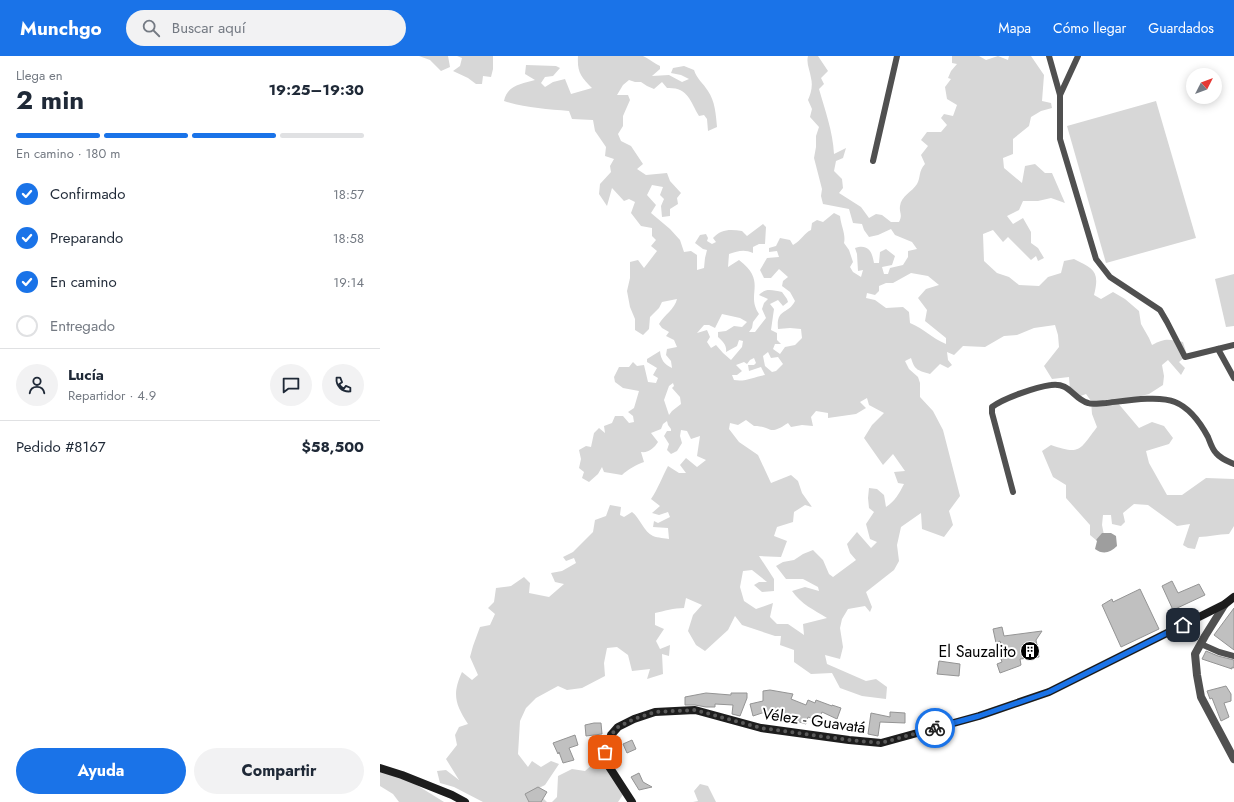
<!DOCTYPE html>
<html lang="es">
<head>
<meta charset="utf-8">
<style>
	:root { --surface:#fff; --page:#f2f2f3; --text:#1f2937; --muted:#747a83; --line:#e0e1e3; --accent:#1a73e8 }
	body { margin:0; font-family:Jost,sans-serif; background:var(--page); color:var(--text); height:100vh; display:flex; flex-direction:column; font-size:15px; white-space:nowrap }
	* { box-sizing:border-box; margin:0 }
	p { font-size:13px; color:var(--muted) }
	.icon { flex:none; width:22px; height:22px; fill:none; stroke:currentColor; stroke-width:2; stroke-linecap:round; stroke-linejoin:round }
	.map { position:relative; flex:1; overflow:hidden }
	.drawer { display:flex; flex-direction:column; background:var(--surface); width:380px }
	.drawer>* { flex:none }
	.needle { width:26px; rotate:48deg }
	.fabs { position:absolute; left:806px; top:12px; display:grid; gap:8px }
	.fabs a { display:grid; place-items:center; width:36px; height:36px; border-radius:50%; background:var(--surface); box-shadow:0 2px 10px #0003; font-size:20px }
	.pin { position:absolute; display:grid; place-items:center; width:34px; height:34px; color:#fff; margin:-17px; border-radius:8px; box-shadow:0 2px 6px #0006 }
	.courier { position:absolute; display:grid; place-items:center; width:40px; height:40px; margin:-20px; border:3px solid #1a73e8; border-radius:50%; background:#fff; color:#222; box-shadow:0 1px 5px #0007 }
	.head em { font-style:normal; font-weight:700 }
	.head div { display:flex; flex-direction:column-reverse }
	.head { display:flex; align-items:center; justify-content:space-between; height:68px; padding:0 16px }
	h1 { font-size:26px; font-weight:700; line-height:30px }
	.bar { display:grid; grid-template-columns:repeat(4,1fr); gap:6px 4px; align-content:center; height:48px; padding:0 16px }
	.bar i { height:5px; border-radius:3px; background:var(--line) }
	.bar .current { background:var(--accent) }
	.bar p { grid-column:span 4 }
	.line { display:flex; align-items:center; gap:10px; padding:0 16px; border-top:1px solid var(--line) }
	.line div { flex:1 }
	.round { display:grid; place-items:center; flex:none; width:42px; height:42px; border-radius:21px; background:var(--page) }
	ol { padding:0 16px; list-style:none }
	li { display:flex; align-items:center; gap:12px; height:44px }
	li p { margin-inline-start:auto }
	li .icon { padding:4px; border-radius:50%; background:var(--accent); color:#fff; stroke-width:4 }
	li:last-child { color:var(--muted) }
	li i { width:22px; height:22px; border:2px solid var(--line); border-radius:50% }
	.cta { display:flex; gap:8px; margin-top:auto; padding:8px 16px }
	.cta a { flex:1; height:46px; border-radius:24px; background:var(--accent); color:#fff; font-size:16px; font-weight:700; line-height:46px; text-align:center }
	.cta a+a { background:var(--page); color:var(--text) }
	header { display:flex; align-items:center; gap:24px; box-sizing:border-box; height:56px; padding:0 20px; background:var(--accent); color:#fff }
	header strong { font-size:19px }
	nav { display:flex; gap:22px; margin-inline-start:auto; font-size:14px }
	.search { width:280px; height:36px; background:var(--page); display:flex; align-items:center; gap:10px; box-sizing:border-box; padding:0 14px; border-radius:22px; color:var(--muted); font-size:15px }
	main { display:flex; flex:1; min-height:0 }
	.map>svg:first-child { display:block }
	.green { fill:#d7d7d7; fill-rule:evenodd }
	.water { fill:#9e9e9e }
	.building { fill:#c0c0c0; stroke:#949494 }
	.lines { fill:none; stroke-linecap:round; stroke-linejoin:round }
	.lane { stroke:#505050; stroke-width:6 }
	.street { stroke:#505050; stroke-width:8 }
	.secondary { stroke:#1d1d1d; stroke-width:8 }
	.done { stroke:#595959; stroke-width:4; stroke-dasharray:0 7.2 }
	.route { stroke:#1a73e8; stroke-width:5 }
	.labels { text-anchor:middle; stroke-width:4; stroke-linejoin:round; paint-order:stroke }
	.poi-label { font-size:16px; fill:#000; stroke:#fff; text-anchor:end }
	.street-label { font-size:16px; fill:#000; stroke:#fff }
</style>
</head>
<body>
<header>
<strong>Munchgo</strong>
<div class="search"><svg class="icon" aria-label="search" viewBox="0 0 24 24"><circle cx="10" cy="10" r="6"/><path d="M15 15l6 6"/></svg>Buscar aquí</div>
<nav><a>Mapa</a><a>Cómo llegar</a><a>Guardados</a></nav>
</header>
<main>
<section class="drawer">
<div class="head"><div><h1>2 min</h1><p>Llega en</p></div><em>19:25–19:30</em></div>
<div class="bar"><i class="current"></i><i class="current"></i><i class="current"></i><i></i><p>En camino · 180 m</p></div>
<ol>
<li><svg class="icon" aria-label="check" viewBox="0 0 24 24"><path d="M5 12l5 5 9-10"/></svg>Confirmado<p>18:57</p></li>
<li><svg class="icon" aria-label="check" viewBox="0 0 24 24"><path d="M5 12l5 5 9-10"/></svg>Preparando<p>18:58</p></li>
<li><svg class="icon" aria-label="check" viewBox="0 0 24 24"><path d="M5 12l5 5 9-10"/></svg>En camino<p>19:14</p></li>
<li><i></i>Entregado</li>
</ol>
<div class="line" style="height:72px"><a class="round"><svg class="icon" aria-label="person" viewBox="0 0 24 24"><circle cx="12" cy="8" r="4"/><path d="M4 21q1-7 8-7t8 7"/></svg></a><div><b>Lucía</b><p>Repartidor · 4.9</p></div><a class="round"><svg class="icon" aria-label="chat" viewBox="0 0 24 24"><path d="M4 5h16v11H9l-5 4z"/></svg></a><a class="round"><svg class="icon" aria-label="phone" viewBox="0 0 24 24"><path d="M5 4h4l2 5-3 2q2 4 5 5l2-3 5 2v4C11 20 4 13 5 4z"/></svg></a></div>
<div class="line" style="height:52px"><div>Pedido #8167</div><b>$58,500</b></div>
<div class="cta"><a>Ayuda</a><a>Compartir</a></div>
</section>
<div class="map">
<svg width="854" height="746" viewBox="0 0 854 746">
	<rect width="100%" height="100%" fill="#fff"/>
	<g class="green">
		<polygon points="39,0 68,0 70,11 61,15 50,4"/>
		<polygon points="77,0 113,0 113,13 111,21 103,20 102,28 96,28 88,22 73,15 80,10 82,2"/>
		<path d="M198,0H263C270,3 273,7 280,10V13L272,20L289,19L302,26L309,23L301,19L291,17L293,12L304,10L314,14C317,23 323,27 328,35C335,45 336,59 337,71L328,75L327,63L324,59L319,60C310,45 308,31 287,32L282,26L274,33L267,30L261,26H255L249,24L243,29L237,39H248L250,44L243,60V70L238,78L241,85L251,90L263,108L257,113L266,119L287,117L290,125L301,137L297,142L298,148L290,153V160L282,161L281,150L284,143L280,139L283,131L272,129L267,139L276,149L271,157L290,173L300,184L304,196L311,195L317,199V214L324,212L325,202L327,194L323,193L315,187L320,179L326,178L328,182L327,185L332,188L336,186L333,182C341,173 350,173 362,175L367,180L383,168L386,171L385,188H379L373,191V197C364,193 358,195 349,198L348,211L359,204C388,226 365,238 379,258L373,266L372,272L369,276H375L386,262L382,253L384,247L388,243L379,239C386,231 394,235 402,236L407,243L408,246L403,250L398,244L390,248L394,253L391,274L397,277V284L401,288H395L393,293L400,298L405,291L415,289L422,282L421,273L410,272L398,273C396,252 408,259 415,245L410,236L402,230L403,225L408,221L399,213L391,222H384L380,214L387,202L399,201L397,195L389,196V192L396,190L400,182L410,184L413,189C422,184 424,177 431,174L432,167L437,164L443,166L454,157L460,160C461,170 466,178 464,187L469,194L473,206L470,211L473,216L481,221L483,214L478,215L477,198L475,192C488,188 492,195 494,207H499L500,196L506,193L515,200L512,209L502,211L504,218H508L510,212L523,209L528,201V195L537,193L532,186L515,179L511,173L498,179L489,181L484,174L482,168L473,167L469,153L443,148L441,140L442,133L434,102L436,91V80L439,71L430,61L432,53L428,44C431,37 433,30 431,22C430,14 426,8 428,0H438L448,15L441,22L444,28L439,33C445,54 453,76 454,98L466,92L463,102L456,105L454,115L462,123L463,132L459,137L481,151L489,162L496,158L502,159L511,166H519C523,158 519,157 520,150C521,140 532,136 537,128C541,121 538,116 545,108L541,99L548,90L541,84L547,76H561L567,69L561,62L564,58L573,60L577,49L567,43L565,31L571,23L568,22L571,15L577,8L572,7V0H599L606,4L618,0L628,4L629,0H651L664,19L662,45L671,47L672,52L661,55L651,61L649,70L633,83V98L623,102L624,112L642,127L645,110L655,108L665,117H672L685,147L671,142L658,145H643L639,154L627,160L633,168L643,162L651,176V187L658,192L664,202L658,205L656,200L651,204L628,181L623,186L613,174L603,178L604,205L617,217L629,221L639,229L659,230L668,221L681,217L684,205L694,203C714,213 720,215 714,239L721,243L733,236L745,243L759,255L761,268L769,282L772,289C785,282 788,283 803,286L807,299L799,306L805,312L801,319L788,304L782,309L784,320L783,329L769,338L737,346L759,372L772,366L784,370L793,382L789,388L766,395L769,407L787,439H802L826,422L854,423V470L849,478C838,478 829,481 819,481L815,493L808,492L803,489L810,468L797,470L768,449L754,448L743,457L745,466L741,470L732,468L731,459H723L722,469L724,479L716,484L710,479V469L686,442V429L673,421L662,395L671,389C700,399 699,395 717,371L712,358L711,345L706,338L698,341L690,334L689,321L672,323L664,310L679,291L678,279L675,269L654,272L637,279L624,280L605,291L583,290L574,299L567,296L568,304L572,309L568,312L560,308L550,318C538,314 535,315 531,302L525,305L529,313L538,321L540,327V341L553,355L563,374L580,440L569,455L573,469L564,481L542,473L541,457L521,471L517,489L519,505L514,514L486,536L492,551L490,556L485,550L468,553L462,563L460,572L463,591L460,603L445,599L447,608L486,625L496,623L507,631L506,643L482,640L460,632L452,617L431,618L414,606V594L400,589L401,580H395L362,569L355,560L348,574L325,595L316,589L308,575L313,559L322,549L306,542L304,552C294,552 284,555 275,557V569L284,573L276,585L280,593L290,589L289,600L282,598L283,618L267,623L270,613L252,615L248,599L237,591L227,592L224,607L225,620L202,632L187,634L178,630L156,642L146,652L140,665L138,698L148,711L152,705L161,711L171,705L179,708L165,729L155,734L167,746H103L74,731L60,727L57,715L66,714L79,724L66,703L77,689L75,679L79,671L88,668C75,648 72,638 82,616L92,624L98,619L90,601L93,590L100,571L110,569L115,558L108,552L114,546L116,532L131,530L144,521L150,527L149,537L169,541L184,528L175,526L171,517L182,515L196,507L194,502L186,505L183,501L193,496L213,476L215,464L226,460L230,449L241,451L240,459L244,461L252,456C260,462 264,476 273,480C278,482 285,482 289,483L288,472L273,471L274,465L278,467L290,461L288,456L279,459L272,457L280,450L271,443C278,433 282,421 288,410L299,417H306L300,409L306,402L317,411L326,404L317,400L320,380L311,383L307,375L301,374L300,380L302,387L297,395L291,398L287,394L289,388L284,380L287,375H291V373L288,369L287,365L283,368L281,373L271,377L278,386C274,392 269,397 261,396L264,406C257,408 247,414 242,419L224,416L222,411L218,418L209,426L202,422L204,416L199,412L201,403L199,394L206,390L211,391L214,377L219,372L225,377L224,370L232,367L235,360H243L249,367L254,366L253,360L248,356L254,352L259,335L243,332L235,326L234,321L239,311H249L253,306L257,310L264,309L268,326L276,327L278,322L273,319L277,312L267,306V303L280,295C281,304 284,308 292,312L291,305L286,299L287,293L297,291L294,284L286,280L289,276L282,272L279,268C284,259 295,253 297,243L282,246L279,252L270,261L269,273L263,279L255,274V263L250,251L247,235L250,222V206L258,204L264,212L277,195L271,190L276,184L272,180V172L261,170L251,157L255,146L249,143L244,145L232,132L227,150L219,138L220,128L231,116L230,110L234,103L225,100L226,91L215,75L213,64L192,63L189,55C167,53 145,52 124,45C127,29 142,28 155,24L145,18L146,9L176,10L180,12L173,20L165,21L161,27L165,31L173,26L185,23L191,38L212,32C201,21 197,16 198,0ZM531,217L548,220L559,229L546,233L538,242L547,254L545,265L566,282V288C551,282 545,273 530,267L529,256L523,251L506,252L495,244L486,242L487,237L495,239L499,235V230L506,227H513ZM342,258L360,262L367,266L362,271L354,270L346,275L338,276V281C343,286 347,289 346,296L357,290L359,284L363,285L362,291L351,304L343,297L336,289L331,292L327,286L330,281L327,274L317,277L324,269H329L335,272ZM388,296L391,302L398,301L403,308L396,315L392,316L385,310L383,300ZM374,302L376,307L374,309H368L369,315L381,311L385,319C373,321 366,326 354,324L352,319H357L362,315L356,309L364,306L367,308L370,304ZM293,327L294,330L292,332L300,341L301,348L292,355L289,359L284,344L289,330ZM487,342L489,349L504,357L492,369L484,382L503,409L513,398L525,415L514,416L518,427L524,428C519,438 515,445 506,451L504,439L497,433L489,432L488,442L489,452L494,456L486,468L490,483L497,486L491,492L477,476L467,488L470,497L476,504L453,521L449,518L443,504L433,494L423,498L414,504L403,506L396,510L406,523H423L438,531L439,535L425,531L412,535C421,548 434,554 447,562L423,568L424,579L408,568H397L390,561L393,547L376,553L364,545L360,531L363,515L372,514L387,526H379L374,529L382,536L394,535V523L379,500L401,501L407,485L394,480L397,471L413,466L414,456L425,449L432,451L422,437L418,425L411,419L391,427L378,399L359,386L349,373L350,367L358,369L366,364L374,370C393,370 387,381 408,367L411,371L422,369L433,370L431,361L436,355L448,357V362L476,358L486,352L480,346Z"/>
		<polygon points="776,45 816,182 726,207 687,70"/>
		<polygon points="854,218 854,270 846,271 835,223"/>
		<polygon points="226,697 244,737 238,746 172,746 177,741 178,720 192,713 205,715"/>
		<polygon points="0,709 27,723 64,746 19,746 13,738 0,730"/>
		<polygon points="320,728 328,730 336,746 313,746 318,745 314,735"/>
	</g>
	<path class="water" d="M722,477H731L736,480L737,490C730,497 723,499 715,493L717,485L716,484Z"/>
	<g class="building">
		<polygon points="792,525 798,537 819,528 825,539 793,554 782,530"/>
		<polygon points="760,533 779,573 741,591 722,549 732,543 733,546"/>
		<polygon points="854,552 854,594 834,579"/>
		<polygon points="622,571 624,580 662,575 656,584 659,601 640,603 641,609 639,610 620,617 617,608 622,606 621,603 625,601 620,585 616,587 613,573"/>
		<polygon points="826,595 838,600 854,604 854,612 852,611 852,613 822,603"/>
		<polygon points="559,605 580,608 579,620 557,618"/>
		<polygon points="846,630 851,638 851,645 844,647 849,661 841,665 832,642 830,643 827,635"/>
		<polygon points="390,634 413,638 411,643 426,649 428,644 435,647 436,644 452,650 452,649 461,652 457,663 442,656 438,665 428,661 426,668 413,664 414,661 385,656 373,660 370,648 383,645 383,635"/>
		<polygon points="326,637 351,639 351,637 367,637 367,642 360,660 352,658 353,649 335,648 335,651 326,651 315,649 305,649 305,641"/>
		<polygon points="510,656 525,657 525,667 500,666 498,680 488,678 491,657 510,661"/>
		<polygon points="214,667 221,667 222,678 206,680 205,669"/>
		<polygon points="195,679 198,689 189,692 194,704 183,707 179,696 178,698 173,687"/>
		<polygon points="252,684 256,693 247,697 243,688"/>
		<polygon points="259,717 263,726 272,731 259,734 251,721"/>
		<polygon points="158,731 167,736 161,746 149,746 145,738"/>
	</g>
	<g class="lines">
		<g class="lane">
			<polyline points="669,0 680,39 680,83 716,203 730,221 780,254 787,266 805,301 854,289"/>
			<polyline points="680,39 698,0"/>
			<polyline points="493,105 517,0"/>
			<polyline points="838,293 854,322"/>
			<path d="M633,436L612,357V351C624,342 656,331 671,329C690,326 693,343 708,347C713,349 720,347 726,347C744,345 779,339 795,346C810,352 821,368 828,381C830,386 832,393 836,397C841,403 847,405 854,408"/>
			<polyline points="821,588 839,596 854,600"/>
		</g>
		<polyline class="street" points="845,548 825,580 815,598 817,619 821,641 854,703"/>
		<g class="secondary">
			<polyline points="0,712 22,719 72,739 85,746"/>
			<polyline points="252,746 228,709 225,696 231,679 238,671 254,663 275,656 315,654 381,672 469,684 501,687 599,660 669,636 845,548 854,541"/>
		</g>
	</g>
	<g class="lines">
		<polyline class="done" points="225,696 231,679 238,671 254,663 275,656 315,654 381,672 469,684 501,687 555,672"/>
		<polyline class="route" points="555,672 599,660 669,636 803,569"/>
	</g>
	<defs>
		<symbol id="building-disc" viewBox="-11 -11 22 22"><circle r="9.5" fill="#000" stroke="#fff"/><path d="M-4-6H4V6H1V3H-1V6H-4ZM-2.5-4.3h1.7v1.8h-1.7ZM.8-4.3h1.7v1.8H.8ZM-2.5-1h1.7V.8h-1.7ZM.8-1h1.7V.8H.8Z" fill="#fff"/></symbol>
	</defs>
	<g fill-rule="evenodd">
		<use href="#building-disc" x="639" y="584" width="22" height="22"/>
	</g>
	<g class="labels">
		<g class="poi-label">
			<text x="636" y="601">El Sauzalito</text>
		</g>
		<g class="street-label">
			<text transform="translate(434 664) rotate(8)" y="6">Vélez - Guavatá</text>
		</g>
	</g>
</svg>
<div class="fabs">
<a><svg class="needle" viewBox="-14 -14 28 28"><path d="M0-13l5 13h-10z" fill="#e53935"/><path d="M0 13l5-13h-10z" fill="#747a83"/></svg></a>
</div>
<div class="pin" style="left:225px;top:696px;background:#ea580c"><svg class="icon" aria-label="bag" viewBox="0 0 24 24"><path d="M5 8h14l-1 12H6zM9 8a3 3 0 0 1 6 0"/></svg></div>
<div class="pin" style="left:803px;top:569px;background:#1f2937"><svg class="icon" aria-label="home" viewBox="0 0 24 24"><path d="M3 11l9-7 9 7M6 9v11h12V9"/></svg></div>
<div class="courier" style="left:555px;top:672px"><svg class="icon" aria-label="bike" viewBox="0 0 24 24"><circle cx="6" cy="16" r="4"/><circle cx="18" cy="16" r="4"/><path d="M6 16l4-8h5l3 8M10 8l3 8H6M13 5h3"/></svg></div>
</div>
</main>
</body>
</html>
